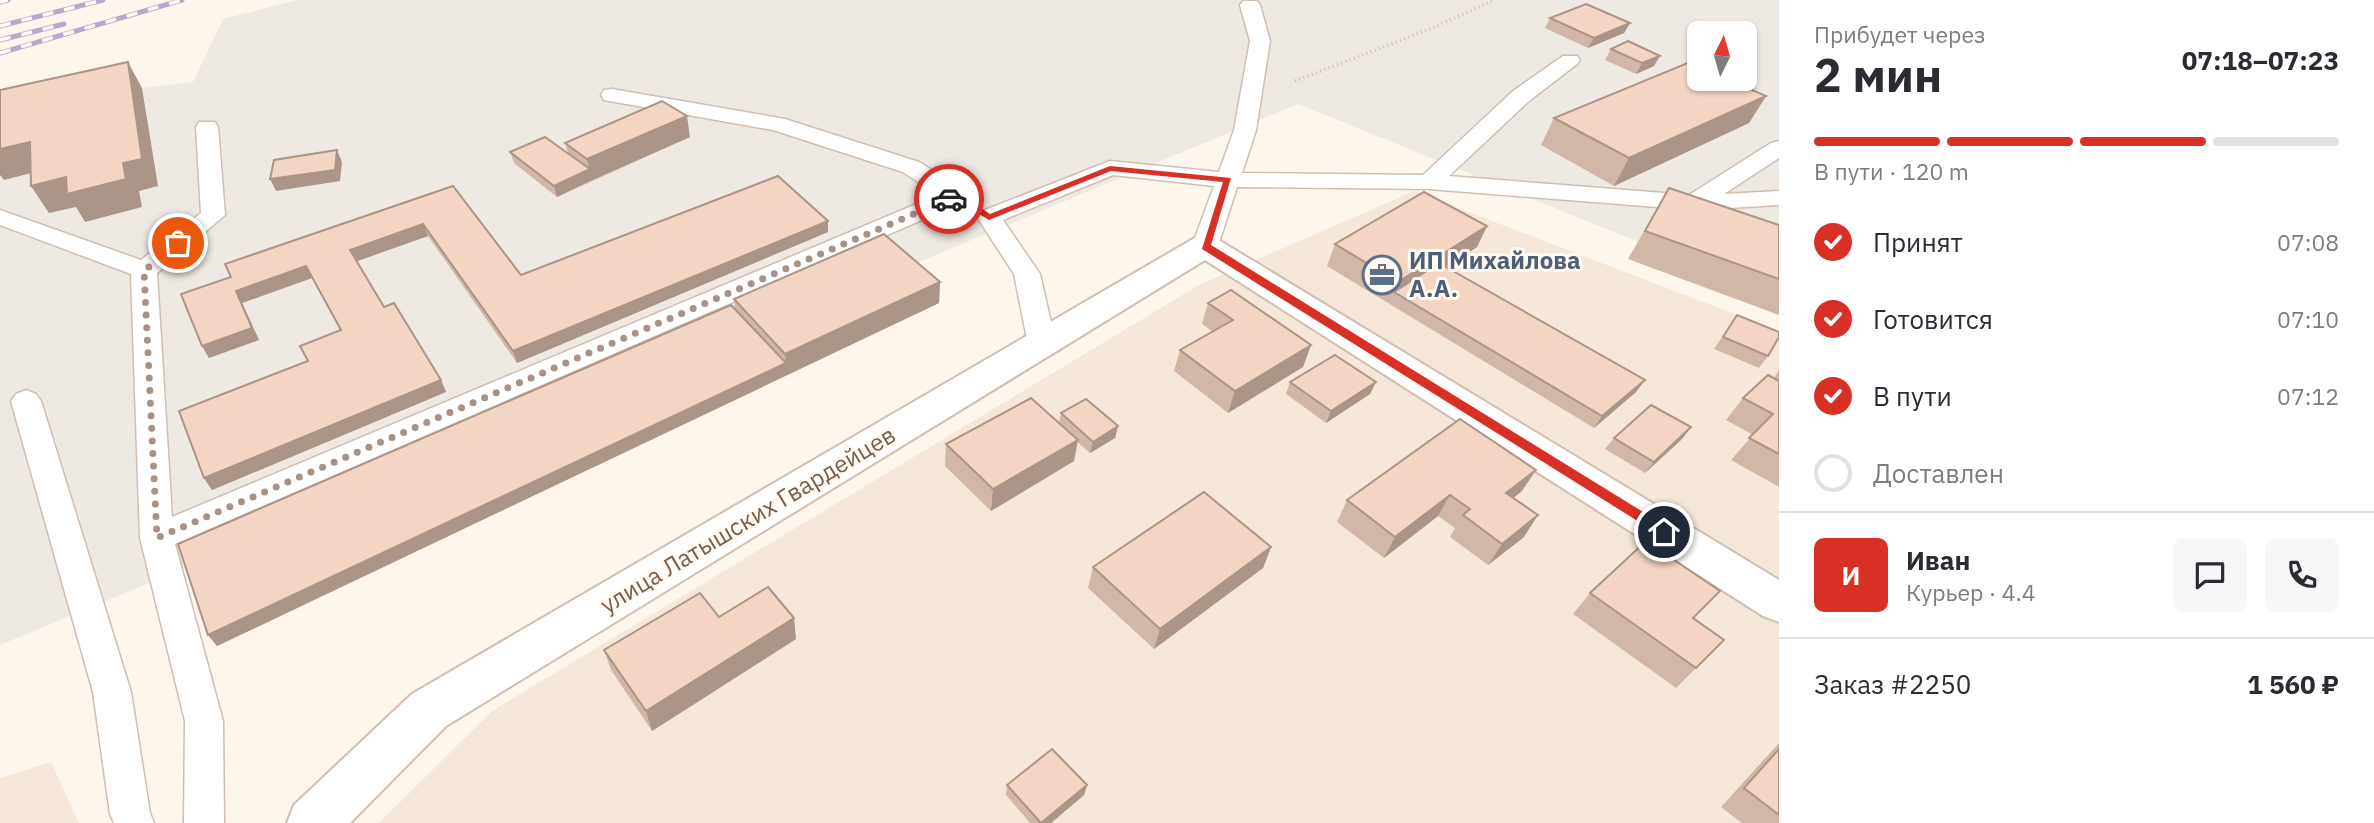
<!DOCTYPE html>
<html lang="ru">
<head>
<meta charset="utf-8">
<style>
	:root { --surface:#fff; --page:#f7f7f7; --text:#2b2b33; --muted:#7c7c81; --line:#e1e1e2; --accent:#d93025 }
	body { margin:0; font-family:"IBM Plex Sans",sans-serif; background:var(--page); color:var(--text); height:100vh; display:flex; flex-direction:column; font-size:26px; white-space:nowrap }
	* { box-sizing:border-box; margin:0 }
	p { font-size:23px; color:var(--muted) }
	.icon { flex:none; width:38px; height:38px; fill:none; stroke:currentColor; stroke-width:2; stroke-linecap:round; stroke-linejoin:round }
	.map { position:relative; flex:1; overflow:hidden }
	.drawer { display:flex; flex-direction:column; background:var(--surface); width:595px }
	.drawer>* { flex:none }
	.needle { width:46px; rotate:5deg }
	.buttons { position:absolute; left:1687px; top:21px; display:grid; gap:14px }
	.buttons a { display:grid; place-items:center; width:70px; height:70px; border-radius:10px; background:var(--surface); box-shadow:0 2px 5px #0004; font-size:35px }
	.pin { position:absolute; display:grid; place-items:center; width:60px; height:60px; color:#fff; margin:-30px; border:4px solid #fff; border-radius:50%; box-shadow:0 2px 7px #0007 }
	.courier { position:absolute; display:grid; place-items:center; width:70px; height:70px; margin:-35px; border:5px solid #d93025; border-radius:50%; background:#fff; color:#222; box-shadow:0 2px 9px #0007 }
	.overview em { font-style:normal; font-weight:800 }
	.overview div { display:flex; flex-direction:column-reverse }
	.overview { display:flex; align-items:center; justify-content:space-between; height:119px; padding:0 35px }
	h1 { font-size:46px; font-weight:800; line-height:52px }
	.bar { display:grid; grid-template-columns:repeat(4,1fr); gap:10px 7px; align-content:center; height:84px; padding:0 35px }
	.bar i { height:9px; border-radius:5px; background:var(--line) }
	.bar .selected { background:var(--accent) }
	.bar p { grid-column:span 4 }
	.line { display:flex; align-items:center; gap:18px; padding:0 35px; border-top:2px solid var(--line) }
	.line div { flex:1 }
	.round { display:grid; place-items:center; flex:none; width:74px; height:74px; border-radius:10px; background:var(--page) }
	ol { padding:0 35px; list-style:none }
	li { display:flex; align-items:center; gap:21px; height:77px }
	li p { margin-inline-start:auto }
	li .icon { padding:7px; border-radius:50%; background:var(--accent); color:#fff; stroke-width:4 }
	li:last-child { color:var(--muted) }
	li i { width:38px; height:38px; border:4px solid var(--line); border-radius:50% }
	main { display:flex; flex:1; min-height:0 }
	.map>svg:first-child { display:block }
	.residential { fill:#f5e8da }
	.industrial { fill:#efe9e4; fill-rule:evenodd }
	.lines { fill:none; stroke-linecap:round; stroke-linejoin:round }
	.service-casing { stroke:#d1beb0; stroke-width:3 }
	.tertiary-casing { stroke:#d1beb0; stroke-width:4 }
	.path { stroke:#d9b8a5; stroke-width:3.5; stroke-dasharray:1 3.5; stroke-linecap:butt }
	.service { fill:#fff; fill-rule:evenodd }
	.tertiary { fill:#fff; fill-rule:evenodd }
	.rail-casing { stroke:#b9a8c9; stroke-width:5 }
	.rail { stroke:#fffaf3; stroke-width:3.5; stroke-dasharray:11; stroke-linecap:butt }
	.wall { fill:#d1b7a8 }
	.shaded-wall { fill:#aa9588 }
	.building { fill:#f3d5c3; stroke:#aa9588; stroke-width:2 }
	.route { fill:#d93025 }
	.done { stroke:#a89285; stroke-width:7; stroke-dasharray:0 12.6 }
	.labels { text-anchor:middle; stroke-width:6; stroke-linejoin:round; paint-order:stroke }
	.service-label { font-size:24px; font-weight:bold; fill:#4e5e75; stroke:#fffaf3; text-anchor:start }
	.street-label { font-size:24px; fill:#7a5c4d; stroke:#fffaf3 }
</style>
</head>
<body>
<main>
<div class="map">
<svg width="1779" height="823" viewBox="0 0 1779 823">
	<rect width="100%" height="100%" fill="#fdf6ec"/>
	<g class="residential">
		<polygon points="1414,191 1779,331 1779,823 379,823 492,711 1199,285"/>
		<polygon points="51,762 79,823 0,823 0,778"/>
	</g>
	<path class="industrial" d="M297,0H1779V299L1298,104L0,645V120L142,88L193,82L223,19ZM1699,33H1745V79H1699Z"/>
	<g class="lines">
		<defs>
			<g id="service">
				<polygon points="1243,1 1257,1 1260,5 1270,41 1256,130 1242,173 1423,175 1513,91 1563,56 1577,56 1580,60 1577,64 1529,101 1449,176 1689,195 1771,143 1779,141 1779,158 1724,194 1779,191 1779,205 1695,210 1429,189 1237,187 1218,246 1214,252 1205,254 1196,252 1192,246 1214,186 1113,175 1003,220 1040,274 1056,344 1052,351 1042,353 1032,351 1028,344 1014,274 977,217 980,212 1110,161 1219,172 1234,130 1250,41 1240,5"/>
				<polygon points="612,89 785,119 919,162 966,191 980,204 977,209 968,211 954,206 175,544 223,721 224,823 184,823 185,721 140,538 131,274 0,225 0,210 141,260 201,213 196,127 199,122 215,122 218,127 225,215 157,273 172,517 938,195 903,172 773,130 604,100 601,95 604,90"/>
				<polygon points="26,390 36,394 41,401 131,692 150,813 154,823 114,823 110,814 93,692 11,401 16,394"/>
			</g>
			<polygon id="tertiary" points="1205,236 1217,239 1779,580 1779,622 1763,616 1205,260 446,726 350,823 287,823 294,805 412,694 1193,239"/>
		</defs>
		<use href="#service" class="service-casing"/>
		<use href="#tertiary" class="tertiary-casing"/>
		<polyline class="path" points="1295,81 1430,29 1494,0"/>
		<use href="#service" class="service"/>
		<use href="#tertiary" class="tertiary"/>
		<defs>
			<g id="rail">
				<polyline points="0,2 8,0"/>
				<polyline points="0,26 103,0"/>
				<polyline points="0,40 64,24"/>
				<polyline points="0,53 182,0"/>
			</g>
		</defs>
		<use href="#rail" class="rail-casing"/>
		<use href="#rail" class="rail"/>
	</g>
	<g class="wall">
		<polygon points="1550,18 1630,23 1624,33 1588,48 1545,28"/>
		<polygon points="1611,49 1654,66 1636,74 1605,60"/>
		<polygon points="1766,96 1749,123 1614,186 1541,145 1554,118"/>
		<polygon points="690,137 557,197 514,163 510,152 568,153 565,143"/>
		<polygon points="453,186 521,275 828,232 517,363 428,236 356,261 384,307 441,380 446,392 212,490 204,478 308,361 340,330 312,278 242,303 259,340 209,358 231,277"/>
		<polygon points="1669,188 1779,225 1779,315 1628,259"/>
		<polygon points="1487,226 1477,247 1446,267 1645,380 1636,392 1594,428 1327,266 1335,244"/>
		<polygon points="940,282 939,303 217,646 208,635 735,309 734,299"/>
		<polygon points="1208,303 1311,345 1303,367 1228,413 1174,371 1180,350 1212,331 1202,324"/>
		<polygon points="1737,315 1768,356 1759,368 1714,349"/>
		<polygon points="1779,370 1779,487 1731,460 1753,435 1726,420 1743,398 1774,378"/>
		<polygon points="1290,382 1376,382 1370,394 1326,423 1286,394"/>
		<polygon points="1061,413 1118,426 1115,438 1090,453 1077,442 1074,461 991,511 945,466 946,444 1059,423"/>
		<polygon points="1691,427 1682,439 1645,473 1605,449 1614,438"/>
		<polygon points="1522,491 1513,498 1524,537 1488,565 1450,537 1455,528 1438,516 1384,558 1337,522 1347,500"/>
		<polygon points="1271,547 1263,568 1154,649 1088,588 1093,567"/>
		<polygon points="1590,593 1694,618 1724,640 1676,688 1573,614"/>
		<polygon points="719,617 796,639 652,731 611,670 604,650"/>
		<polygon points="1779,743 1779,823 1742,823 1721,807"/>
		<polygon points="1007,785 1087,785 1084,795 1051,823 1030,823 1006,795"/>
	</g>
	<g class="shaded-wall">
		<polygon points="1630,23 1624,33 1588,48 1594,38"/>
		<polygon points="1660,56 1654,66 1636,74 1642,63"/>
		<polygon points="128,62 142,88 158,186 139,191 142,207 85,222 76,207 49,213 31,186 123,163"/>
		<polygon points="1766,96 1749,123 1614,186 1629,158"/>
		<polygon points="687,116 690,137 592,180 587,159"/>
		<polygon points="30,142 47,169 4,180 0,175 0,149"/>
		<polygon points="337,150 342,162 340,181 276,191 270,179"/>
		<polygon points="590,169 592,180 557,197 554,186"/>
		<polygon points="828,221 828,232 517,363 513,351"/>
		<polygon points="423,224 428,236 355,262 350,250"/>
		<polygon points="1487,226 1477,247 1401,296 1394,292 1398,282"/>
		<polygon points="306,266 312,278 242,303 259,340 209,358 202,346 236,291"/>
		<polygon points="940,282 939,303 217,646 208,635 786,363 785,354"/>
		<polygon points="1311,345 1303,367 1228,413 1235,391"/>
		<polygon points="441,380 446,392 212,490 204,478"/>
		<polygon points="1645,380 1636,392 1594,428 1602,416"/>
		<polygon points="1376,382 1370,394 1326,423 1331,411"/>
		<polygon points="1118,426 1115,438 1090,453 1093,442"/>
		<polygon points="1691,427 1682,439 1645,473 1654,462"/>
		<polygon points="1078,440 1074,461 991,511 993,489"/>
		<polygon points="1536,470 1522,491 1492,515 1506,493"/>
		<polygon points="1450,495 1438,516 1384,558 1395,537"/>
		<polygon points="1538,515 1524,537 1488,565 1502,544"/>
		<polygon points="1271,547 1263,568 1154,649 1160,629"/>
		<polygon points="794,618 796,639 652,731 646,711"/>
		<polygon points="1087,785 1084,795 1051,823 1042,823"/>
	</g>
	<g class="building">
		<polygon points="1586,4 1630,23 1594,38 1550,18"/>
		<polygon points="1628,41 1660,56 1642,63 1611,49"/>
		<polygon points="128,62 142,159 123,163 126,179 67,194 66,177 31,186 30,142 0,149 0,90"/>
		<polygon points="1690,62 1699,66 1699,79 1727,79 1766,96 1629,158 1554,118"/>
		<polygon points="662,101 687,116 587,159 565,143"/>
		<polygon points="545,137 590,169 554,186 510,152"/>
		<polygon points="337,150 335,170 270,179 274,160"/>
		<polygon points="778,176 828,221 513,351 423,224 350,250 384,307 394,303 441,380 204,478 179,411 308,361 300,346 341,330 306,266 236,291 252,328 202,346 181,294 231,277 225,264 453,186 521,275"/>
		<polygon points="1669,188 1779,225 1779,279 1645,231"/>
		<polygon points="1424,192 1487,226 1398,282 1335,244"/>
		<polygon points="884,234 940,282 785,354 734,299"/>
		<polygon points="1439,263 1645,380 1602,416 1394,292"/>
		<polygon points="1231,290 1311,345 1235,391 1180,350 1233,320 1208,303"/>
		<polygon points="731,305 786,363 208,635 178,544"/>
		<polygon points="1737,315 1779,332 1779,337 1768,356 1723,337"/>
		<polygon points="1335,355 1376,382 1331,411 1290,382"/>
		<polygon points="1768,375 1779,381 1779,454 1749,438 1773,414 1743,398"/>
		<polygon points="1031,398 1078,440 993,489 946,444"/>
		<polygon points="1086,399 1118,426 1093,442 1061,413"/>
		<polygon points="1651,405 1691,427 1654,462 1614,438"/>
		<polygon points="1460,419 1536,470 1506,493 1538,515 1502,544 1463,515 1470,509 1450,495 1395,537 1347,500"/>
		<polygon points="1204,492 1271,547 1160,629 1093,567"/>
		<polygon points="1646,541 1720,591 1693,618 1724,640 1696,668 1590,593"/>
		<polygon points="768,587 794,618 646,711 604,650 700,593 719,617"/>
		<polygon points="1052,749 1087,785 1041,823 1007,785"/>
		<polygon points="1779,749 1779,815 1744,788"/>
	</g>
	<polygon class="route" points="1110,166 1231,178 1211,245 1669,528 1669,535 1660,535 1202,249 1223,182 1111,171 989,220 956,200 949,202 945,199 960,194 990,214"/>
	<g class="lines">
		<polyline class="done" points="178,243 144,271 157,538 949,199"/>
	</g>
	<defs>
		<symbol id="office-ring" viewBox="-11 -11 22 22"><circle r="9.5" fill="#fffaf3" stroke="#5c6f8a" stroke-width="1.5"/><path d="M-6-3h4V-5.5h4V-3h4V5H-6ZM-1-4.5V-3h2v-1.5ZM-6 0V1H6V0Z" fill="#5c6f8a"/></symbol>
	</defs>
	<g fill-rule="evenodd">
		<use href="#office-ring" x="1360" y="253" width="44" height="44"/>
	</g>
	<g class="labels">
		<g class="service-label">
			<text x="1409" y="269">ИП Михайлова<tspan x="1409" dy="28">А.А.</tspan></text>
		</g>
		<g class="street-label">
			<text transform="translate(748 520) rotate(-31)" y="8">улица Латышских Гвардейцев</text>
		</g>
	</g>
</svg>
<div class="buttons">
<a><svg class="needle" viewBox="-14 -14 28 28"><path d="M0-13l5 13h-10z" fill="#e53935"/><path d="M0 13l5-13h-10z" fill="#7c7c81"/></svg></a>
</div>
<div class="pin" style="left:178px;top:243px;background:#ea580c"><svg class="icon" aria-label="bag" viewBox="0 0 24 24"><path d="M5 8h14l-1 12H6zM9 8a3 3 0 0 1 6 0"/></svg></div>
<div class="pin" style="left:1664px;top:532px;background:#1f2937"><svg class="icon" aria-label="home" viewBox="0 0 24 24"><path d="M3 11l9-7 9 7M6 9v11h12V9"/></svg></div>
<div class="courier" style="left:949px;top:199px"><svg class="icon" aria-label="car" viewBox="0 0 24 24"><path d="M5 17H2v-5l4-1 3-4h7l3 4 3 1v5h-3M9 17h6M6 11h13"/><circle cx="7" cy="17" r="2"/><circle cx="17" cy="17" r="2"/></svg></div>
</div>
<section class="drawer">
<div class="overview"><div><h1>2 мин</h1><p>Прибудет через</p></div><em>07:18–07:23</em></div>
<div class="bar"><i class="selected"></i><i class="selected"></i><i class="selected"></i><i></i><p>В пути · 120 m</p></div>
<ol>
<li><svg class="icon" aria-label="check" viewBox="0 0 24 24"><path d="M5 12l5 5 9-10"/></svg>Принят<p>07:08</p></li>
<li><svg class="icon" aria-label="check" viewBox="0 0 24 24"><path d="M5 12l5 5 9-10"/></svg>Готовится<p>07:10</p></li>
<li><svg class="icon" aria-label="check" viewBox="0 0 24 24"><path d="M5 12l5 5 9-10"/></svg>В пути<p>07:12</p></li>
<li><i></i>Доставлен</li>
</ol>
<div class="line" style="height:126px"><b class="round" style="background:var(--accent);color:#fff">И</b><div><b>Иван</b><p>Курьер · 4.4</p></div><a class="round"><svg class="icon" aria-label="chat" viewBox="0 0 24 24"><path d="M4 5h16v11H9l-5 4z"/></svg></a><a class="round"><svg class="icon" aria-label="phone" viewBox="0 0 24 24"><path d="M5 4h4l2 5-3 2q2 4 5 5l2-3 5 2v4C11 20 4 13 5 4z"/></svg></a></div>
<div class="line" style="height:91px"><div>Заказ #2250</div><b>1 560 ₽</b></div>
</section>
</main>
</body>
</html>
